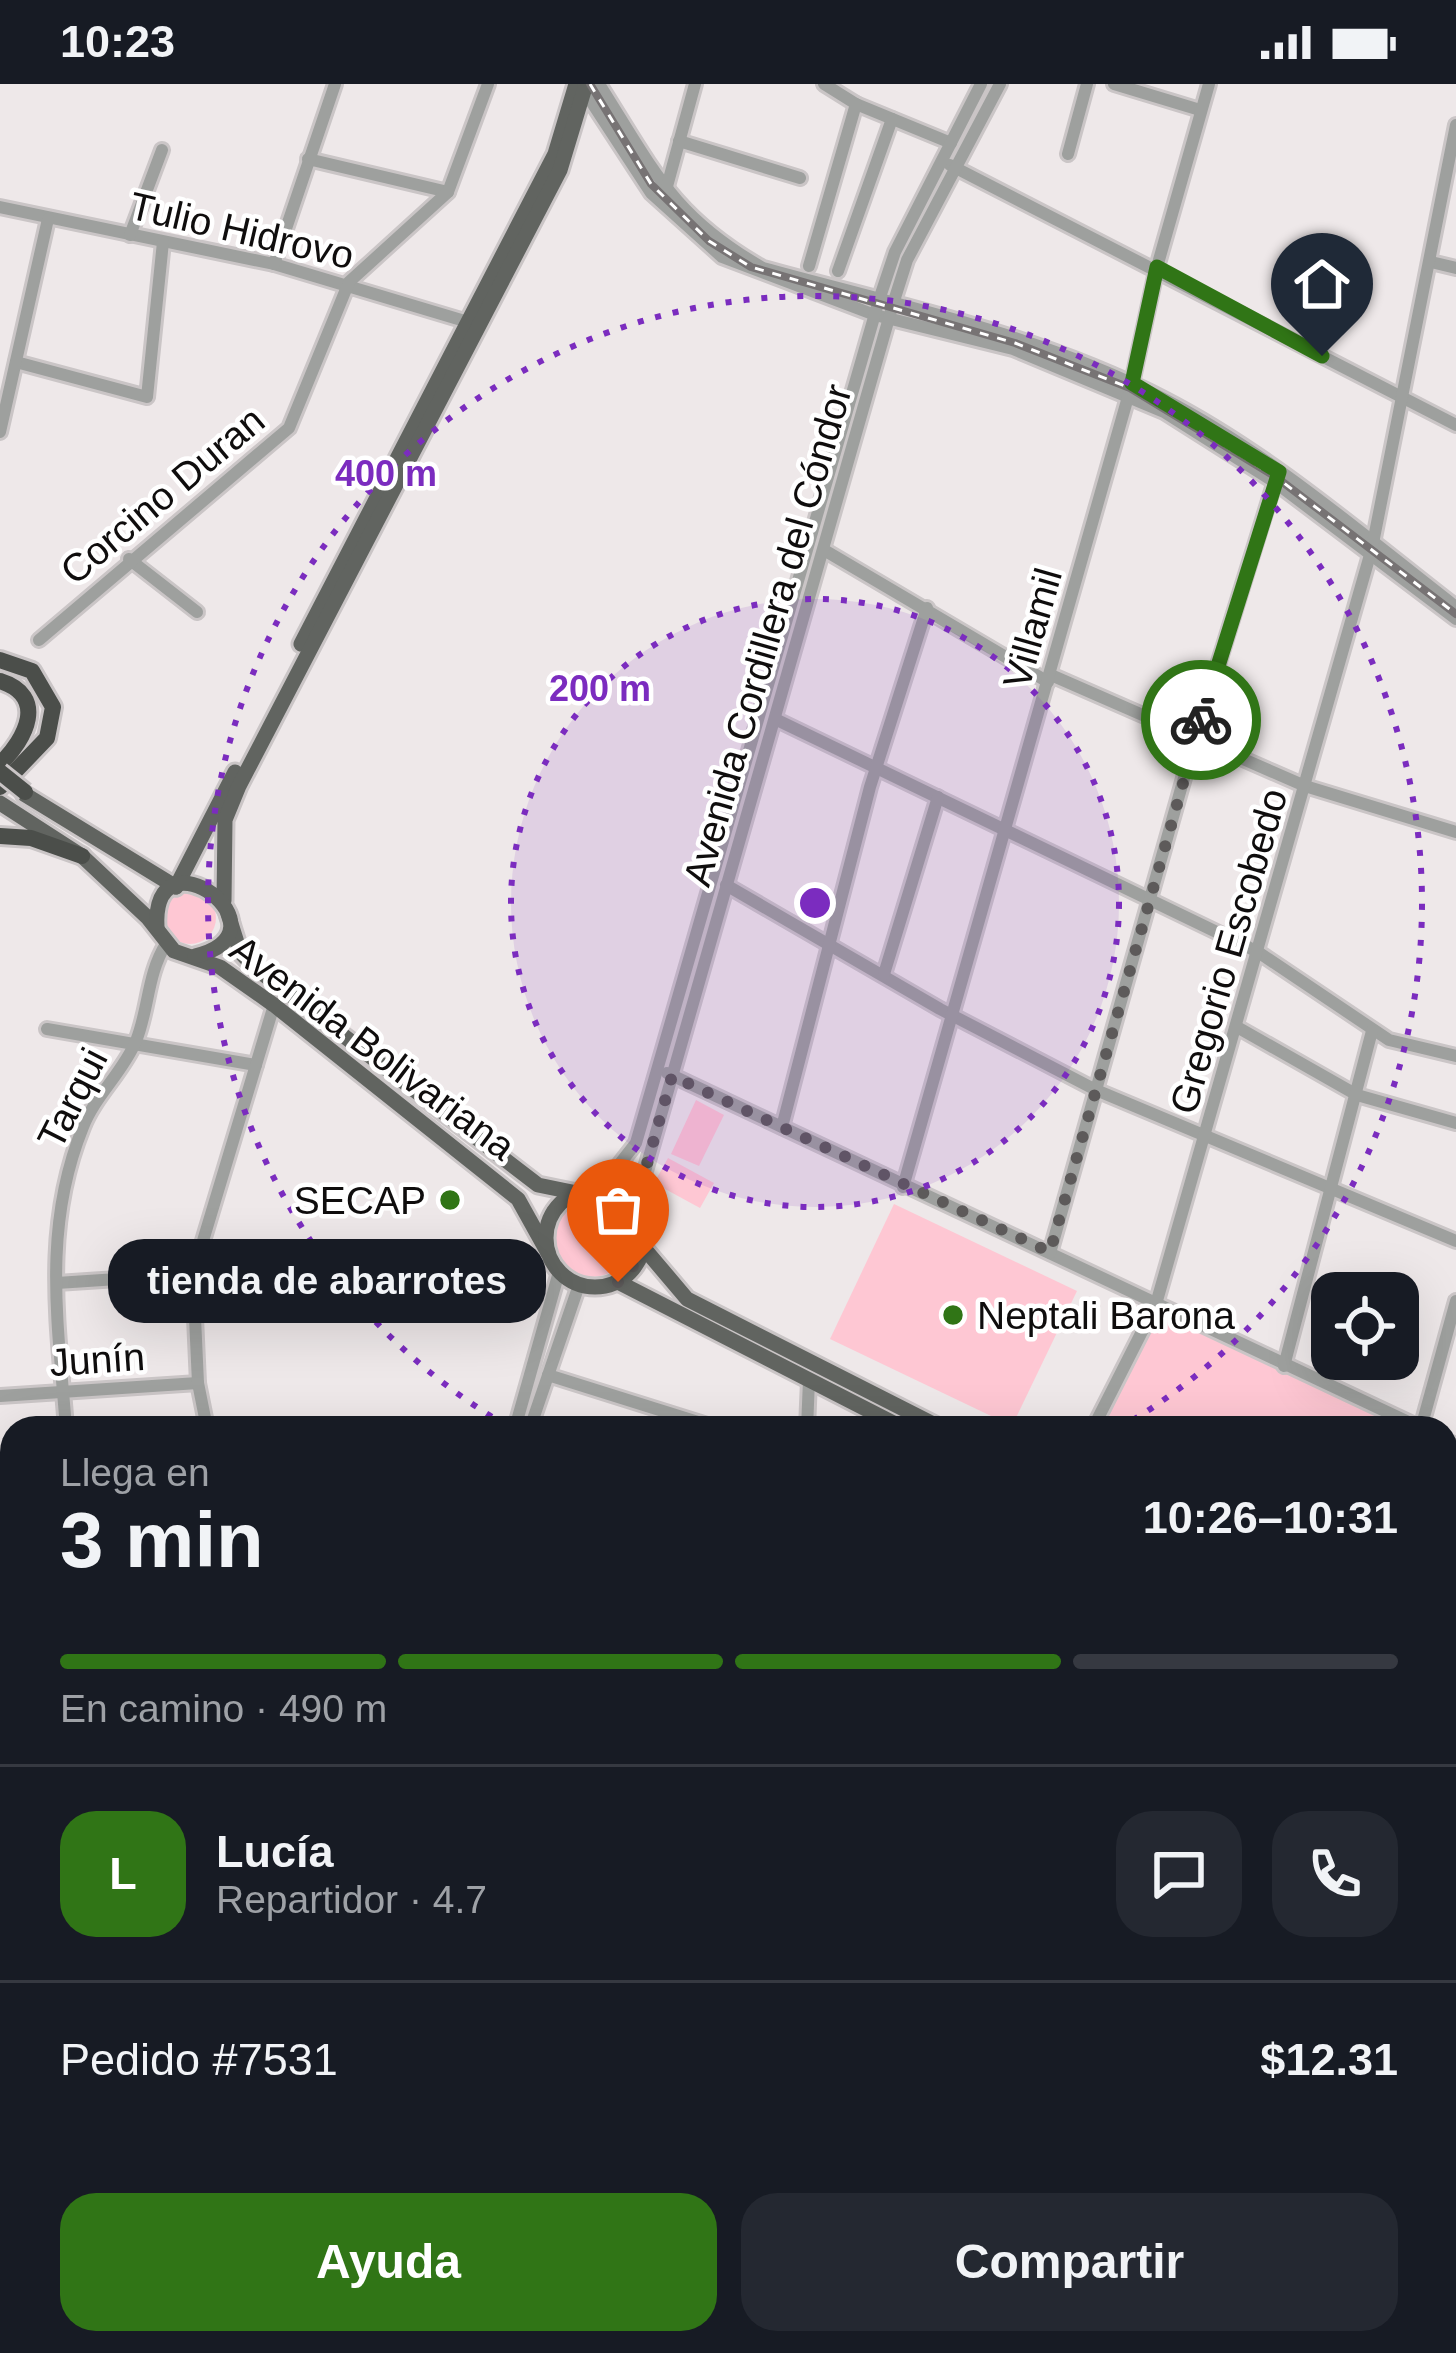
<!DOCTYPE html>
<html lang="es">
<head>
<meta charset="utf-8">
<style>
	:root { --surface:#171b24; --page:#242831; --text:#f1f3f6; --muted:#9ea1a6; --line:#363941; --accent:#307516 }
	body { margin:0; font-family:Arial,sans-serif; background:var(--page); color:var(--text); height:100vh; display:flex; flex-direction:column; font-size:45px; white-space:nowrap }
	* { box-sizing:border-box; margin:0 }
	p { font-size:39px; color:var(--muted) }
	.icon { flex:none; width:66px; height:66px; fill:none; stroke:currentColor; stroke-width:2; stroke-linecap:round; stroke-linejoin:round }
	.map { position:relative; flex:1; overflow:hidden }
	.side { position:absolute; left:0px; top:1332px; width:1458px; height:939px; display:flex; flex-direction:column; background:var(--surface); border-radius:36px 36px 0 0; box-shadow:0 12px 48px #0002 }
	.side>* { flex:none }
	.buttons { position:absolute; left:1311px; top:1188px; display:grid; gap:24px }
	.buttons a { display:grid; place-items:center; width:108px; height:108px; border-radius:24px; background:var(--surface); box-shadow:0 12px 48px #0002; font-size:60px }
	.pin { position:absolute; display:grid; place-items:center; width:102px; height:102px; color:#fff; margin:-123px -51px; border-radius:50% 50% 50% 0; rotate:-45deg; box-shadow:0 0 12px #0007 }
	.pin .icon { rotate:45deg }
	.courier { position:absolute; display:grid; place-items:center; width:120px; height:120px; margin:-60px; border:9px solid #307516; border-radius:50%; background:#fff; color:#222; box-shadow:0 3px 15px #0007 }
	.bubble { position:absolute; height:84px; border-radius:36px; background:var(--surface); box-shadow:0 12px 48px #0002; font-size:39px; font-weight:700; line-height:84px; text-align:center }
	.head em { font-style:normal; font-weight:700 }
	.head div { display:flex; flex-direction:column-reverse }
	.head { display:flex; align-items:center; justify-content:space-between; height:204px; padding:0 60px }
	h1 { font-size:78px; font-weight:700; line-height:90px }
	.bar { display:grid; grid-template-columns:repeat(4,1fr); gap:18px 12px; align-content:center; height:144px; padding:0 60px }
	.bar i { height:15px; border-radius:9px; background:var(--line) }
	.bar .on { background:var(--accent) }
	.bar p { grid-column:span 4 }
	.line { display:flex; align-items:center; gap:30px; padding:0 60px; border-top:3px solid var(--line) }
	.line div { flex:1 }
	.round { display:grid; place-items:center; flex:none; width:126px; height:126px; border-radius:36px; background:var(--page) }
	.cta { display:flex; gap:24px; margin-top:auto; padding:24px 60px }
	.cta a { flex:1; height:138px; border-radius:36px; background:var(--accent); color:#fff; font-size:48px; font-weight:700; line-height:138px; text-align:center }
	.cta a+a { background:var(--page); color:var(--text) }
	.status { display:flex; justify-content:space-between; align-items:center; height:84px; padding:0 60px; background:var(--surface); direction:ltr }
	.status svg { height:33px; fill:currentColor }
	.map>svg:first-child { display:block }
	.green { fill:#fec7d3 }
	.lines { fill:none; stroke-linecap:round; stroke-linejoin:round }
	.minor-casing { stroke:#cac5c6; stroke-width:18 }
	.major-casing { stroke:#cac5c6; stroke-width:21 }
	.highway-casing { stroke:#cac5c6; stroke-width:22 }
	.minor { stroke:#9ea09e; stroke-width:12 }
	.major { stroke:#616460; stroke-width:15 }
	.highway { stroke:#4b4e4a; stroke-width:16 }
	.rail-casing { stroke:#777374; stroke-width:8 }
	.rail { stroke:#fff; stroke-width:3; stroke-dasharray:9; stroke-linecap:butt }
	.major-bridge-casing { stroke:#cac5c6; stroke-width:21; stroke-linecap:butt }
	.highway-bridge-casing { stroke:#cac5c6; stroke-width:22; stroke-linecap:butt }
	.major-bridge { stroke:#616460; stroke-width:15 }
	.highway-bridge { stroke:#4b4e4a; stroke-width:16 }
	.done { stroke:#5d5a5a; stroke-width:12; stroke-dasharray:0 21.6 }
	.route { stroke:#307516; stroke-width:15 }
	.ring { fill:none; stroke:#7b2cbf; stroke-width:6; stroke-dasharray:6 12 }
	.poi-dot { fill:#307516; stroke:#fff; stroke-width:4.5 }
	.labels { text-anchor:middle; stroke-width:9; stroke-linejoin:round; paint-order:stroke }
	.street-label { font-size:39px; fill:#0f0d0d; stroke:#fff }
	.poi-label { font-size:39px; fill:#0f0d0d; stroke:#fff; text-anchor:end }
	.centre { fill:#7b2cbf; stroke:#fff; stroke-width:6 }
	.ring-label { font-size:36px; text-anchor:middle; font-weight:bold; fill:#7b2cbf; stroke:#fff; stroke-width:9; stroke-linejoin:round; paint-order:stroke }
</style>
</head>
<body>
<div class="status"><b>10:23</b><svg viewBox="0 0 49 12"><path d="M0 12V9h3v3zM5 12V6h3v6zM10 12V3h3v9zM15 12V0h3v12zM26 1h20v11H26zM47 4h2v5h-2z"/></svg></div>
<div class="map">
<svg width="1456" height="2269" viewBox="0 0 1456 2269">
	<rect width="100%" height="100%" fill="#eee8e9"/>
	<g class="green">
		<circle cx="190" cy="834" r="26"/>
		<polygon points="696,1016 724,1031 699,1082 671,1070"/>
		<polygon points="668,1074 714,1099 700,1124 654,1099"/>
		<circle cx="592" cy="1154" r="39"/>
		<polygon points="894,1120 1077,1207 1012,1342 830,1255"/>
		<polygon points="1158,1219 1421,1344 1091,1344"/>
		<polygon points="1446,1356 1456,1361 1456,1574 1446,1570"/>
		<polygon points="940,2259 1256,2259 1265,2269 944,2269"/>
	</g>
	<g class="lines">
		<defs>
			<g id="minor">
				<path d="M599,0C653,85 672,132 763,184C898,221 1038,250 1164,315C1269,369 1363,451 1456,523"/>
				<polyline points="824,0 856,20 951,59"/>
				<polyline points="1114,0 1200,26"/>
				<polyline points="583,5 651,109 722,173 875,231 1013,265 1164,328 1276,399 1456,535"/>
				<polyline points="679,57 800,94"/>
				<polyline points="1068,70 1087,0"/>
				<polyline points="308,75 448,108"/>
				<polyline points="950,81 1456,341"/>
				<polyline points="666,106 695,0"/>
				<polyline points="0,123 274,180 468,238"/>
				<polyline points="130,151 162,66"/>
				<polyline points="1431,178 1456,184"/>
				<polyline points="274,180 335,0"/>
				<polyline points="809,182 856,20"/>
				<polyline points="838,187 892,35"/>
				<polyline points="16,278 147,313 163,158"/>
				<polyline points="0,348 48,135"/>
				<polyline points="824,466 1048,598"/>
				<polyline points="129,475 197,528"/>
				<polyline points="39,556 289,344 349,198 448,108 488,0"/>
				<polyline points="1051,591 1305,702 1456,748"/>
				<polyline points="775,635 1258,868 1389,956 1456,972"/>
				<polyline points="726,801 940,925 1096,1006 1456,1157"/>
				<polyline points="884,890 938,713"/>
				<polyline points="1237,943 1357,1011 1456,1039"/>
				<polyline points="47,945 256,981"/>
				<polyline points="667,989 1421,1344 1456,1217"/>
				<polyline points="782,1043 870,703 927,524"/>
				<polyline points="903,1103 1132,299 1157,183 1209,0"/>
				<polyline points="600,1105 636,1059 879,216 895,168 981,0"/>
				<polyline points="640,1135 639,1108 893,220 907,176 1000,0"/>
				<polyline points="1050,1169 1195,655 1276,394"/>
				<polyline points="57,1199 193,1190"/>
				<polyline points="1284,1282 1372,947"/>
				<polyline points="548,1291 717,1344"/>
				<polyline points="0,1312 198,1299"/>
				<path d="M66,1344C58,1239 42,1144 83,1043C95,1012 123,988 136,957C149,925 147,890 166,860"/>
				<polyline points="207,1344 198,1299 193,1190 274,921"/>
				<polyline points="515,1344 559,1188"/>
				<polyline points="530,1344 579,1201"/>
				<polyline points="807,1344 809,1296"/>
				<polyline points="1093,1344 1156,1220 1372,464 1456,41"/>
				<polyline points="1446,1357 1456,1361"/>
				<polyline points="0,1443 12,1442"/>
				<polyline points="1446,1788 1456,1789"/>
				<polyline points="0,1792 12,1817"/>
				<polyline points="0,1865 12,1860"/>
				<polyline points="0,2139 12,2136"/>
				<polyline points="0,2203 12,2200"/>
				<polyline points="226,2259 227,2269"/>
				<polyline points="1348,2259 1354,2268"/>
			</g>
			<g id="major">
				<polyline points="301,560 555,70 576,0"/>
				<polyline points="24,710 176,803"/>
				<polyline points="0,719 82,772 148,834 174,867 220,883 274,921 518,1115 548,1169"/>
				<polyline points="176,803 235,688"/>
				<polyline points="224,817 225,736 239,702 560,86 586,0"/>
				<polyline points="228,830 240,868 254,883 538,1101 577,1109"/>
				<path d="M157,844C151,740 296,847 195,872"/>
				<circle cx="595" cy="1154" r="49"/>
				<polyline points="643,1163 687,1215 941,1344"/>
				<polyline points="618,1198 903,1344"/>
				<polyline points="1446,1579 1456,1583"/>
				<polyline points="1446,1600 1456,1604"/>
				<polyline points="0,1637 12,1636"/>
				<polyline points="1446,2010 1456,2009"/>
				<polyline points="1446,2027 1456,2025"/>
				<polyline points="587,2269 621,2259"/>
				<polyline points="645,2269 689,2259"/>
			</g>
			<g id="highway">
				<polyline points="0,576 32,587 53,623 47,654 0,703"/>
				<path d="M0,597C48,612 26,655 0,680"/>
				<polyline points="0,752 31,754 82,772"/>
				<polyline points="0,1650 12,1665"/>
				<polyline points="468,2259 473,2269"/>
				<polyline points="491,2259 494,2269"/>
			</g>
		</defs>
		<use href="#minor" class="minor-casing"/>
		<use href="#major" class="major-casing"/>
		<use href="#highway" class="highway-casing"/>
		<use href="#minor" class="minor"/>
		<use href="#major" class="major"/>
		<use href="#highway" class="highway"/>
		<defs>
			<polyline id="rail" points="590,0 651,100 709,157 751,183 1015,259 1130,304 1276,393 1456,530"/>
		</defs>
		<use href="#rail" class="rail-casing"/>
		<use href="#rail" class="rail"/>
		<defs>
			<polyline id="major-bridge" points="0,1624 12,1623"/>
			<polyline id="highway-bridge" points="0,688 25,708"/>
		</defs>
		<use href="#major-bridge" class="major-bridge-casing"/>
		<use href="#highway-bridge" class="highway-bridge-casing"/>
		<use href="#major-bridge" class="major-bridge"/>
		<use href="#highway-bridge" class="highway-bridge"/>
	</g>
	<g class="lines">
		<polyline class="done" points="618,1198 638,1177 643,1163 639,1108 672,992 1050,1168 1201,636"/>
		<polyline class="route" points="1201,636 1279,388 1132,299 1157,183 1322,272"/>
	</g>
	<circle cx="815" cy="819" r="304" fill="#7b2cbf" fill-opacity=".12"/>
	<g class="ring">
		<circle cx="815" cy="819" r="304"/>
		<path d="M507 1342A607 607 0 1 1 1123 1342"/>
	</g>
	<g class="poi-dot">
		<circle cx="450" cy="1116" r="12"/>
		<circle cx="953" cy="1231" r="12"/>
	</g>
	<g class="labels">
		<g class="street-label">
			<text transform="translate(242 146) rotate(13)" y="14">Tulio Hidrovo</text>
			<text transform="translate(162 411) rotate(-40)" y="14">Corcino Duran</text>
			<text transform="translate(1032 544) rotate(-74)" y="14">Villamil</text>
			<text transform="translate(767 551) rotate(-74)" y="14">Avenida Cordillera del Cóndor</text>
			<text transform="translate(1228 867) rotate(-74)" y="14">Gregorio Escobedo</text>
			<text transform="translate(373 963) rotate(37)" y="14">Avenida Bolivariana</text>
			<text transform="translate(72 1014) rotate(-63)" y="14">Tarqui</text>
			<text transform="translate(97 1275) rotate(-4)" y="14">Junín</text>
		</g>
		<g class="poi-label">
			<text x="426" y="1130">SECAP</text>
			<text x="977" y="1245" text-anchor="start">Neptali Barona</text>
		</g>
	</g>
	<circle cx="815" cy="819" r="18" class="centre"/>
	<g class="ring-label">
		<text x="386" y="402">400 m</text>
		<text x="600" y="617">200 m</text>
	</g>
</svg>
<div class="buttons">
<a><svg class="icon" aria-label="locate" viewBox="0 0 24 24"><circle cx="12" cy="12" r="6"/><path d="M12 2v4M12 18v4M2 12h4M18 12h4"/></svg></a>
</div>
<div class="pin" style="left:618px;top:1198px;background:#ea580c"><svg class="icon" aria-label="bag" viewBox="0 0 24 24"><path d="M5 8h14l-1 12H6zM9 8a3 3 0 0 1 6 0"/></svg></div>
<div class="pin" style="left:1322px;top:272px;background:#1f2937"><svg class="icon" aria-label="home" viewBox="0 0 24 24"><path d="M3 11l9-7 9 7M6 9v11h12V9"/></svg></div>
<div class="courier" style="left:1201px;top:636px"><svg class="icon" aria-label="bike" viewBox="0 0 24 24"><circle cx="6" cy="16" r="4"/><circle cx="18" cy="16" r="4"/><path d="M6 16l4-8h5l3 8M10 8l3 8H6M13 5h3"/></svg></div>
<div class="bubble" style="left:108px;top:1155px;width:438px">tienda de abarrotes</div>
<section class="side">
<div class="head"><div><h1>3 min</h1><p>Llega en</p></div><em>10:26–10:31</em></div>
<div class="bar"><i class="on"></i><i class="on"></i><i class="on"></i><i></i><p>En camino · 490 m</p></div>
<div class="line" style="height:216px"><b class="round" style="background:var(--accent);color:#fff">L</b><div><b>Lucía</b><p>Repartidor · 4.7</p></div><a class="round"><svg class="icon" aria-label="chat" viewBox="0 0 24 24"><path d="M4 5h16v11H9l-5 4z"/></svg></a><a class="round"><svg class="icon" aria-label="phone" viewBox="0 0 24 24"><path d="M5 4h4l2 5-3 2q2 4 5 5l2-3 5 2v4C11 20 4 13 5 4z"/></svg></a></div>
<div class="line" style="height:156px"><div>Pedido #7531</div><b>$12.31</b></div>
<div class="cta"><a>Ayuda</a><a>Compartir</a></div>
</section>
</div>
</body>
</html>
